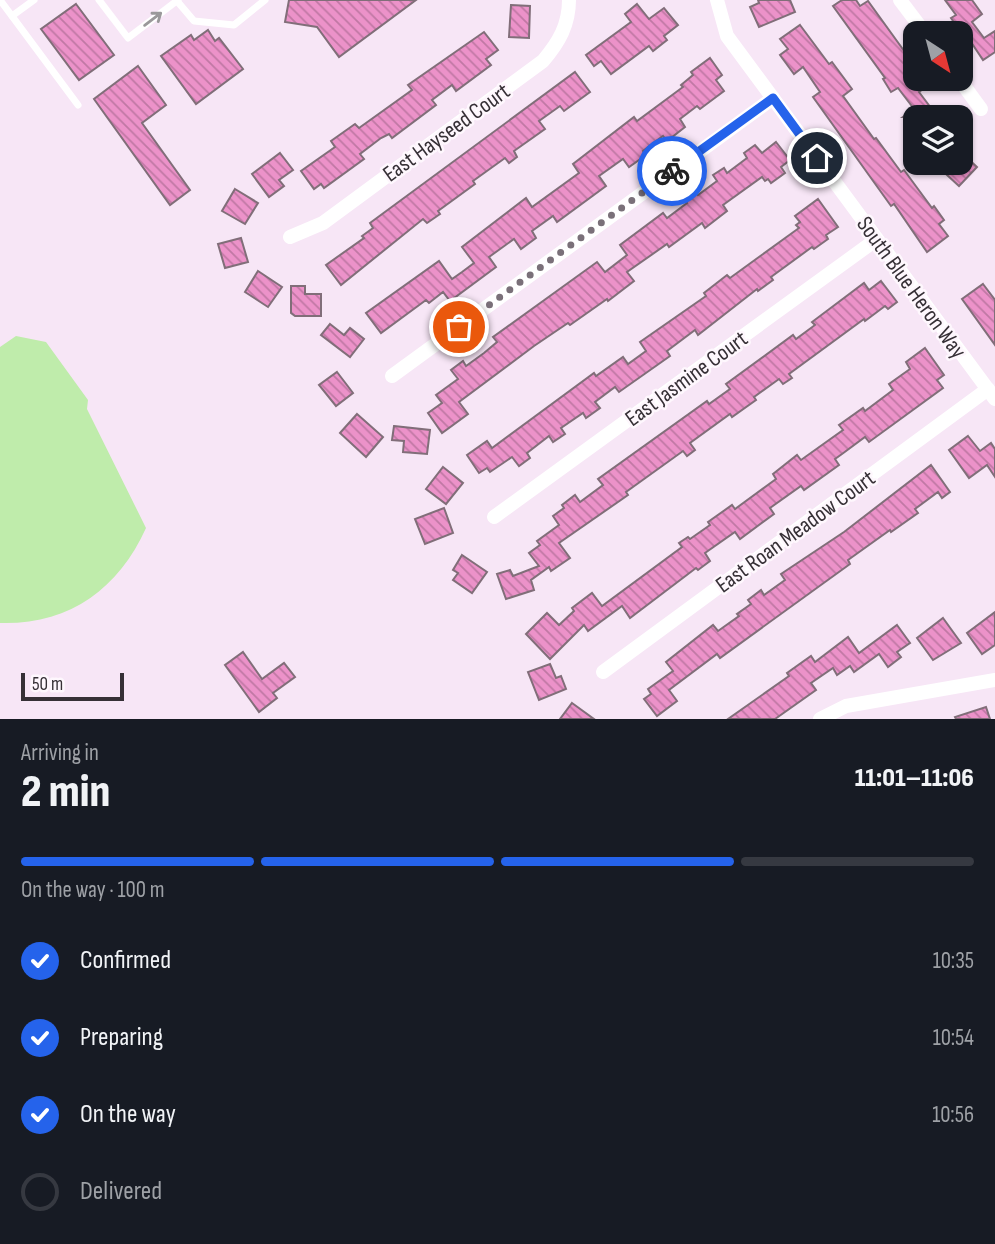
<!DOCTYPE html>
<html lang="en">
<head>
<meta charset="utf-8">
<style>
	:root { --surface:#171b24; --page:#20242c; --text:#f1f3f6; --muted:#9ea1a6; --line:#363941; --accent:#2563eb }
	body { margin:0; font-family:"Sofia Sans Condensed",sans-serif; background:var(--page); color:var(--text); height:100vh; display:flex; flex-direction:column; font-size:26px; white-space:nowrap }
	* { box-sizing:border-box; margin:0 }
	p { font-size:23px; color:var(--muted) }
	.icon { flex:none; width:38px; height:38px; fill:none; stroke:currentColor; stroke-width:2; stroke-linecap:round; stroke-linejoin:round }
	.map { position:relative; height:719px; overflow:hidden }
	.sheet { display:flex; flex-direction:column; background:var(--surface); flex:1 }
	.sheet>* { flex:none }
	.needle { width:46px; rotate:144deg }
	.tools { position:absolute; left:903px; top:21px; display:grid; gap:14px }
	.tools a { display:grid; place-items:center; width:70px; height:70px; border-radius:14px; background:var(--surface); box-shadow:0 2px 5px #0004; font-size:35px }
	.scale { position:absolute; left:21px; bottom:18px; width:103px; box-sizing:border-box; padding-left:7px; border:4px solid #363036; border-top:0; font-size:19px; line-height:24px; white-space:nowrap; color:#363036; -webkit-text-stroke:5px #fef7fd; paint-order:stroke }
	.pin { position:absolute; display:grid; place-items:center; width:60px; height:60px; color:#fff; margin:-30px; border:4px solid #fff; border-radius:50%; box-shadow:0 2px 7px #0007 }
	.courier { position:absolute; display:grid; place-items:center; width:70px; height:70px; margin:-35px; border:5px solid #2563eb; border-radius:50%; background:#fff; color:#222; box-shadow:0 2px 9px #0007 }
	.summary em { font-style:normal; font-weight:800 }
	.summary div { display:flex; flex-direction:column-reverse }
	.summary { display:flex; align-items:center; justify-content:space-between; height:119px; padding:0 21px }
	h1 { font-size:46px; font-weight:800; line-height:52px }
	.bar { display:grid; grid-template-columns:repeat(4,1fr); gap:10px 7px; align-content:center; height:84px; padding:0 21px }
	.bar i { height:9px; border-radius:5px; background:var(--line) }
	.bar .current { background:var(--accent) }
	.bar p { grid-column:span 4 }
	ol { padding:0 21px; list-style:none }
	li { display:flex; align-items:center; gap:21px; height:77px }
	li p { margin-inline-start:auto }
	li .icon { padding:7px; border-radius:50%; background:var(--accent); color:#fff; stroke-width:4 }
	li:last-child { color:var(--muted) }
	li i { width:38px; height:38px; border:4px solid var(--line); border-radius:50% }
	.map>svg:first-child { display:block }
	.pitch { fill:#bfecab }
	.building { fill:url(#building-back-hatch); stroke:#816e79; stroke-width:2 }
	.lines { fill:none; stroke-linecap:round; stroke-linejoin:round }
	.service { stroke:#fff; stroke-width:7 }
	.minor { stroke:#fff; stroke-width:14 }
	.oneway { stroke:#9a989a }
	.done { stroke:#7a7079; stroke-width:7; stroke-dasharray:0 12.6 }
	.route { stroke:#2563eb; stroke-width:9 }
	.labels { text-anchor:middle; stroke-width:5; stroke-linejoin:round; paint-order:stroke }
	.street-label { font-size:23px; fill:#363036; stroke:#fef7fd }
</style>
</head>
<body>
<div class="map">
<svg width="995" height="719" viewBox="0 0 995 719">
	<defs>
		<pattern id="building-back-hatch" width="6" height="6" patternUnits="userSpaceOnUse" patternTransform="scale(1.75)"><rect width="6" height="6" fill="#ec92c9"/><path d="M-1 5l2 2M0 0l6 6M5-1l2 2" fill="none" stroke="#c078a4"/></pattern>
	</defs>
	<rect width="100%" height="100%" fill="#f7e6f6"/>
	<path class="pitch" d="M16,336L46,342L88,400L87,409L146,528C118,590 68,625 0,623V347Z"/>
	<g class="building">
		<polygon points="289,0 416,0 339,57 317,27 285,22"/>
		<polygon points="758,0 790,0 795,12 759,27 750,7 759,3"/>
		<polygon points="842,0 856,0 860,6 868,1 915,66 915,79 937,79 919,92 934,112 927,117 903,117 914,109 898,88 891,92 883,79 885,78 833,6"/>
		<polygon points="945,0 972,0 982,14 972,22 984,38 995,31 995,52 983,60 965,33 963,35 951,18 956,15"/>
		<polygon points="76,4 114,55 79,80 41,29"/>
		<polygon points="637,4 649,19 664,8 678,25 664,36 667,40 653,51 649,46 611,74 601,61 594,66 586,55 631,22 625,14"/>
		<polygon points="511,5 530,6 529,38 509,37"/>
		<polygon points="800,25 829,64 832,62 852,89 843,96 874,139 876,138 901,172 904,170 932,208 934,206 944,220 939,224 948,236 927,252 894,204 891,206 813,97 820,92 803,67 794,74 780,55 788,49 780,39"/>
		<polygon points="208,30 215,41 219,38 243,69 196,104 161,56 191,35 194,40"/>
		<polygon points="484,32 498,50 486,59 491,65 456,91 452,85 432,100 436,105 392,138 389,134 381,138 360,154 364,159 324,188 321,184 314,189 301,171 335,147 331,141 355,124 359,128 412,90 408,85"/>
		<polygon points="710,58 722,75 716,80 724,91 700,109 697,106 680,119 685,127 667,141 663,136 643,151 646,155 629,167 623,159 599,176 606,186 557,222 553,216 532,231 536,238 521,249 514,239 489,257 496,267 450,301 443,292 429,303 426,300 381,333 366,313 439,261 452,279 462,272 474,263 462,247 526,198 532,207 579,173 573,164 634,117 637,121 683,87 681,85 693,75 691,72"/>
		<polygon points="138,66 166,105 142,123 190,190 170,205 94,99"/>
		<polygon points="575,72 590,92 564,111 560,106 539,121 545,129 514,151 517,157 509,163 505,158 473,181 475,184 438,211 440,214 427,223 423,219 341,285 326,265 364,238 362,236 373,228 370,223"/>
		<polygon points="776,142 790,160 781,167 785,173 771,183 768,179 765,181 762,177 723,205 727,211 705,228 702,223 669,247 667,244 627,272 634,281 608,301 607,299 570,325 568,323 534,346 459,402 468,414 442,433 428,413 442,403 436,395 458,379 451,370 463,361 466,366 484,353 497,342 493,337 597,262 605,272 627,255 620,245 663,213 667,218 687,203 683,198 694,190 698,195 717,181 713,175 724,168 727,173 747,158 744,153 755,145 762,153"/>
		<polygon points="961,152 977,167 959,186 934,163 961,163"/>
		<polygon points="280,153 293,170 279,180 284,186 269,197 252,174"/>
		<polygon points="235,189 258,203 245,224 222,211"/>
		<polygon points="818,199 838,227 826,235 828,239 814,249 812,247 771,277 773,280 758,291 757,289 698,335 695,330 667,351 670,356 619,392 615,387 595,402 600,408 586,418 583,413 561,428 565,434 553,442 549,436 527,453 530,458 519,466 512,457 490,472 487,468 479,473 467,455 487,441 492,448 594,373 596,376 623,357 628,364 646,351 640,342 706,296 704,293 727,275 730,278 799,228 796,225 800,222 795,216"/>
		<polygon points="241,238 248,262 225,268 218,244"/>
		<polygon points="258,271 282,287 268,307 245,292"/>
		<polygon points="881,281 897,302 888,309 885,306 865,321 864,319 789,374 792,378 783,384 779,379 754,397 756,400 732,417 730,414 690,443 695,450 687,456 683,451 626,492 628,495 559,543 570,558 551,571 549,567 531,580 534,590 506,599 497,574 510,570 513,576 539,566 529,553 540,545 537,541 559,525 553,516 564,508 562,505 575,495 580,502 603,485 598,479 707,401 709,404 730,389 726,384 793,335 796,339 815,325 812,322 864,283 869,290"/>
		<polygon points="983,284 995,300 995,345 962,299"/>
		<polygon points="291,286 305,286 305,294 321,294 321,316 295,316 291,313"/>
		<polygon points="330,324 344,335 350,328 364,339 350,357 321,335"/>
		<polygon points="925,348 944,375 937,380 943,388 869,442 865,437 842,454 835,459 839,465 804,490 801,486 770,508 774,514 740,539 735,532 705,553 710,561 698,570 696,568 630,618 622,606 588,631 584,625 550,659 526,634 547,613 559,625 574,611 572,608 592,593 602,606 682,547 679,543 688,537 690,539 710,525 708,522 732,505 735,509 776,479 773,474 797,455 801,460 843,430 839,425 863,408 865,411 893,390 889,384 910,369 906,362"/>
		<polygon points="337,372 353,393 336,406 319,385"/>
		<polygon points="357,414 383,437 366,457 340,433"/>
		<polygon points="394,426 430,430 427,454 403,452 404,441 392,440"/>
		<polygon points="968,436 980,451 991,443 995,449 995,477 987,465 969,478 949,450"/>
		<polygon points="931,465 950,492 942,498 938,492 915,509 918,513 891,532 890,530 848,560 850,564 814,590 720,658 717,654 669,690 677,701 657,716 644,699 651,694 648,689 673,671 666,662 713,625 718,631 739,616 737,614 751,604 748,600 761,590 764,595 785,580 781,574 844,532"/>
		<polygon points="443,467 463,483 446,504 426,489"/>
		<polygon points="444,508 453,533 425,544 415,519"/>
		<polygon points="462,555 487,572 472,593 453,580 458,573 453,570"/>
		<polygon points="995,612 995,645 982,654 967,633"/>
		<polygon points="943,618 961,643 933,660 917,638"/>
		<polygon points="897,625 910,643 897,652 901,657 888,667 879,654 854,672 850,666 837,675 833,668 811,683 816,690 775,719 728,719 789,676 787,673 811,656 815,662 848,637 859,653"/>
		<polygon points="243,652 262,679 284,663 295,677 273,693 277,698 259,712 225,665"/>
		<polygon points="550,664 556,678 561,676 566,689 539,700 528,672"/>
		<polygon points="572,703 594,719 560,719"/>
		<polygon points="986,707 990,719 956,719 955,717"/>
	</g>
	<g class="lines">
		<g class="service">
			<polyline points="0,0 78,105"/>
			<polyline points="99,0 128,38 178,0"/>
			<polyline points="177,1 194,21 234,25 265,0"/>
			<polyline points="12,16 34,0"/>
		</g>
		<g class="minor">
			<polyline points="717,0 727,36 995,399"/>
			<polyline points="900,0 925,33"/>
			<polyline points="959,79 981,109"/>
			<path d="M290,237L323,223L543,61C559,42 569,25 569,0"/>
			<polyline points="392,376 773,98"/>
			<polyline points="494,517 877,239"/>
			<polyline points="603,672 988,389"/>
			<polyline points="820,719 846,706 995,680"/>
		</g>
	</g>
	<defs><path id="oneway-shaft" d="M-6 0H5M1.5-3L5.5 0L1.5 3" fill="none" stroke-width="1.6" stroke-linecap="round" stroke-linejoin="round" transform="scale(1.75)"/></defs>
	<use class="oneway" href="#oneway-shaft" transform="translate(153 19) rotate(-37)"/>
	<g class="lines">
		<polyline class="done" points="459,327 672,171"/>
		<polyline class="route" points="672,171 773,98 817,158"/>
	</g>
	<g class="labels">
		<g class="street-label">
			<text transform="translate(446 132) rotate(-36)" y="8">East Hayseed Court</text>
			<text transform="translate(912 287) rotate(54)" y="8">South Blue Heron Way</text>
			<text transform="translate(686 378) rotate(-36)" y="8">East Jasmine Court</text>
			<text transform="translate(795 531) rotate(-36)" y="8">East Roan Meadow Court</text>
		</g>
	</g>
</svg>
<div class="tools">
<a><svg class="needle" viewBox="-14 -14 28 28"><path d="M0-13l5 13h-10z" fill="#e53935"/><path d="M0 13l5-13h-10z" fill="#9ea1a6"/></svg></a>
<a><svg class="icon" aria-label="layers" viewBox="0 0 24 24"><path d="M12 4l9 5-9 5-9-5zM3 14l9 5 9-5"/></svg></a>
</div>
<div class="scale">50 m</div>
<div class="pin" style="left:459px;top:327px;background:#ea580c"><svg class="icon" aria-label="bag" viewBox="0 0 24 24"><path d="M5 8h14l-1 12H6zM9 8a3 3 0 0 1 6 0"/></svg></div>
<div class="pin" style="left:817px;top:158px;background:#1f2937"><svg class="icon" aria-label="home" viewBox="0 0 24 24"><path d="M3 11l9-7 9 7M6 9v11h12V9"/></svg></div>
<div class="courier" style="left:672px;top:171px"><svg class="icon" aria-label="bike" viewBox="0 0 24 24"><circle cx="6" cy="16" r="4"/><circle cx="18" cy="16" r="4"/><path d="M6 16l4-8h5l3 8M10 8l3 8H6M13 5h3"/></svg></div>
</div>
<section class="sheet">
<div class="summary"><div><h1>2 min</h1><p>Arriving in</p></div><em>11:01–11:06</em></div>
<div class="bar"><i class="current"></i><i class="current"></i><i class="current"></i><i></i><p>On the way · 100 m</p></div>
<ol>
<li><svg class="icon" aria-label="check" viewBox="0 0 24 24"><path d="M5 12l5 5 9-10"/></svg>Confirmed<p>10:35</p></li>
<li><svg class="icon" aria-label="check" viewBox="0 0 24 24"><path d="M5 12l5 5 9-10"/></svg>Preparing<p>10:54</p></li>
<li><svg class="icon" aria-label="check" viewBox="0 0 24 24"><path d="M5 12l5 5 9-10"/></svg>On the way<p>10:56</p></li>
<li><i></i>Delivered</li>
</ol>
</section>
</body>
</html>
